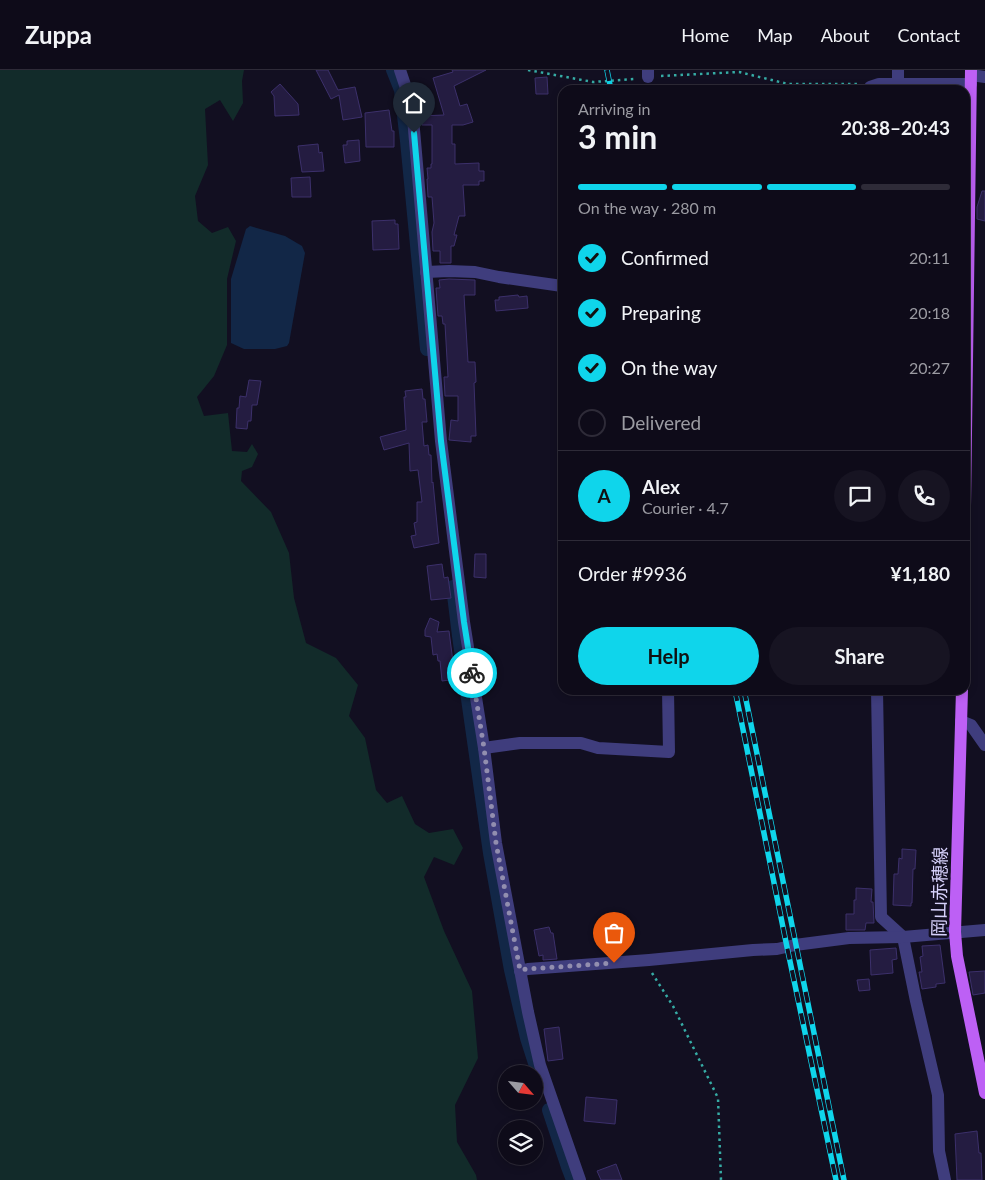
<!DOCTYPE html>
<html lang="en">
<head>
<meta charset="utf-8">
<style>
	:root { --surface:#0e0b19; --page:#171422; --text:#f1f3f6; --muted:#9b9ba2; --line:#2e2b38; --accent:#0fd5eb }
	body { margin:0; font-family:Lato,"Noto Sans JP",sans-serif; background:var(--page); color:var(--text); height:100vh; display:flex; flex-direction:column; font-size:19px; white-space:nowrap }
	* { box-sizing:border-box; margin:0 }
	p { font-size:16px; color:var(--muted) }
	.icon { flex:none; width:28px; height:28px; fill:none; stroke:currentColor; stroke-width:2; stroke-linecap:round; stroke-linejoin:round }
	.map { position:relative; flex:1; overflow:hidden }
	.side { position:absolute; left:558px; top:15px; width:412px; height:610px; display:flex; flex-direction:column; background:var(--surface); border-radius:15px; box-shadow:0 2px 8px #0003,0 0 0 1px var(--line) }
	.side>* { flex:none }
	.needle { width:32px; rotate:118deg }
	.fabs { position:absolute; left:498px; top:995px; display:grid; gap:10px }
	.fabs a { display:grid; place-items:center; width:45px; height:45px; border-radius:50%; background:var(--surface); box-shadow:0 2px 8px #0003,0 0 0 1px var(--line); font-size:25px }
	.pin { position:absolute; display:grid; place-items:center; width:42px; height:42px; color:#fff; margin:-51px -21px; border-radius:50% 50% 50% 0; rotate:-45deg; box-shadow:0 0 5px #0007 }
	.pin .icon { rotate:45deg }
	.courier { position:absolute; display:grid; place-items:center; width:50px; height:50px; margin:-25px; border:4px solid #0fd5eb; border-radius:50%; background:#fff; color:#222; box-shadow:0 1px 6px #0007 }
	.head em { font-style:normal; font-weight:700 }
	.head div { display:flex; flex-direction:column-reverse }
	.head { display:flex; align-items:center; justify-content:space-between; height:85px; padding:0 20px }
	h1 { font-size:32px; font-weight:700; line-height:38px }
	.bar { display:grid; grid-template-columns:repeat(4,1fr); gap:8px 5px; align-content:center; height:60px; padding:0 20px }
	.bar i { height:6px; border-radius:4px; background:var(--line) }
	.bar .selected { background:var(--accent) }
	.bar p { grid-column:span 4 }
	.line { display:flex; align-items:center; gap:12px; padding:0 20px; border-top:1px solid var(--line) }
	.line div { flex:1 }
	.round { display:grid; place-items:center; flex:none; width:52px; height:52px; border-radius:26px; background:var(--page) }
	ol { padding:0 20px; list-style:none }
	li { display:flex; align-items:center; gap:15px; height:55px }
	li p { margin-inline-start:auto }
	li .icon { padding:5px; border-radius:50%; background:var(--accent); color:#111; stroke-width:4 }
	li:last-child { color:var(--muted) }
	li i { width:28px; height:28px; border:2px solid var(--line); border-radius:50% }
	.action { display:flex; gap:10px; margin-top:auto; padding:10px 20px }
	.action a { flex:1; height:58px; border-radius:30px; background:var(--accent); color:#111; font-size:20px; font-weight:700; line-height:58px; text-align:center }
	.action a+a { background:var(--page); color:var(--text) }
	header { display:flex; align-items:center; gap:30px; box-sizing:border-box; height:70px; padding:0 25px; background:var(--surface); border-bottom:1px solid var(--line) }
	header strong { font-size:24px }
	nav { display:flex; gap:28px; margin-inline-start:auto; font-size:18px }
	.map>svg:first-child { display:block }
	.green { fill:#122b2a }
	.water { fill:#122747 }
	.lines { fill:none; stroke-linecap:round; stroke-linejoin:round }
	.canal { stroke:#122747; stroke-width:14 }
	.building { fill:#241c41; stroke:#3c306b }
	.path { stroke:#36aca5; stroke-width:2.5; stroke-dasharray:2.5 4; stroke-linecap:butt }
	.minor { stroke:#3f3d7d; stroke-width:12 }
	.major { stroke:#bd60f5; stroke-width:12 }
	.rail-casing { stroke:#0fd5eb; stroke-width:5.5 }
	.rail { stroke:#120f21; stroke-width:4; stroke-dasharray:11; stroke-linecap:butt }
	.done { stroke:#928eaf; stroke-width:5; stroke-dasharray:0 9 }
	.route { stroke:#0fd5eb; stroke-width:6 }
	.labels { text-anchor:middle; stroke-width:5; stroke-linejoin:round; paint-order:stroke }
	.street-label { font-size:18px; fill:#d7d2fc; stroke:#120f21 }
</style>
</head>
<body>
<header>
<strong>Zuppa</strong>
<nav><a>Home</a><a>Map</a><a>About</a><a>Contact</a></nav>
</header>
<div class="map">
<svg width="985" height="1110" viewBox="0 0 985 1110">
	<rect width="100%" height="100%" fill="#120f21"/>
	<polygon class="green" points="0,0 244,0 242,11 243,33 233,51 220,30 205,39 208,95 195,126 198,151 212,163 228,157 236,171 227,209 227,275 214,306 197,327 204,346 228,343 232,381 247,382 252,374 258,384 252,397 242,401 241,411 271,442 289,483 294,528 306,573 336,588 358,615 349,646 365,668 376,720 387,733 402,726 415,754 429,763 453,759 463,778 454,795 434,787 424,807 444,861 472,921 478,988 455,1035 457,1072 476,1105 477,1110 0,1110"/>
	<polygon class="water" points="250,156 285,166 302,176 305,183 289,273 287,276 275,279 244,279 231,273 231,209 246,159"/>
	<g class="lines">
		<g class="canal">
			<polyline points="393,0 401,20 407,71 427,279"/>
			<polyline points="453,517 459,566 490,783 511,900 527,968 535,993"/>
			<polyline points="549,1040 568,1097 573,1110"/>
		</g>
	</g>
	<g class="building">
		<polygon points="316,0 328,0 338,20 355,17 362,47 343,50 339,25 331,29"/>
		<polygon points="452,0 486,0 454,16 460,36 467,34 473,52 463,55 452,55 452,74 455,74 455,94 479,93 479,101 484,101 484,111 479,111 479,115 463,115 465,146 459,146 454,165 457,165 454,176 451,176 451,193 440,193 440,181 433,181 432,162 434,153 432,127 428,127 427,109 428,109 427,98 431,98 431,94 432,94 432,55 422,55 421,46 444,45 433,8 453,2"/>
		<polygon points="547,7 548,24 536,24 535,8"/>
		<polygon points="280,14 298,34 299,45 275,46 274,26 271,22"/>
		<polygon points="389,40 392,61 394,61 394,77 366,77 365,43"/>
		<polygon points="359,70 360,91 345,93 343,75 347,75 347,71"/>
		<polygon points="318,74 319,83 322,82 324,101 302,102 298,76"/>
		<polygon points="310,107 311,127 292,127 291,108"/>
		<polygon points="982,121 985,121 985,151 977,149 977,137"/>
		<polygon points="395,150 395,154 398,154 399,179 373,180 372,151"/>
		<polygon points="449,209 475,210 475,225 464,225 468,292 475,292 476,312 474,313 476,366 471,366 471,372 449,370 451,350 458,351 458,326 445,326 444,307 448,307 445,254 443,254 442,246 438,246 436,218 440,218 439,210"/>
		<polygon points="518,225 519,227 527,226 528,238 496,241 495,230 499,230 499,227"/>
		<polygon points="249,310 261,311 257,335 252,335 251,351 248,351 247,359 236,358 237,338 239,338 240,326 246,327"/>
		<polygon points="422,319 423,329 425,329 427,352 422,352 424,376 428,375 429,385 431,385 432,413 433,412 438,465 439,473 414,478 411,466 416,465 414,453 417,452 417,432 422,432 418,400 410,401 409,373 384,380 380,367 406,360 404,327 406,327 405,321"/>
		<polygon points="475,484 486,484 486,508 474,507"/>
		<polygon points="442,494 444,508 448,507 451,528 431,530 427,496"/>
		<polygon points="430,548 439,552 437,562 449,561 453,592 454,592 457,609 442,611 440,591 438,591 437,584 433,585 431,567 425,566 425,560"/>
		<polygon points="902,779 916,780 915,799 913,799 912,833 911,833 911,836 893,835 894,804 898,804 899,788 902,789"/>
		<polygon points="856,818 872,819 871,832 873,832 874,853 866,853 865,860 846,860 846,844 854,844 854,830 856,830"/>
		<polygon points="549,857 551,863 553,863 557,889 543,890 543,885 539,886 534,860"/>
		<polygon points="940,875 945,913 936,914 936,917 922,919 919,902 922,902 920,887 923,886 922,876"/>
		<polygon points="896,878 897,889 892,890 893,903 871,905 870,880"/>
		<polygon points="985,901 985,923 973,925 969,902"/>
		<polygon points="869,909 870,920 859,921 857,910"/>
		<polygon points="559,957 563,989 548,991 544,959"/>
		<polygon points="586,1027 617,1030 615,1054 584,1051"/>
		<polygon points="977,1061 979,1083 981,1083 982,1110 957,1110 955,1064"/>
		<polygon points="616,1094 622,1110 601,1110 597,1101"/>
	</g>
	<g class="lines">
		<g class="path">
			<polyline points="528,0 593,12 635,9"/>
			<polyline points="661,6 739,2 788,14 859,14"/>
			<polyline points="652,903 673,936 718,1028 721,1110"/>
		</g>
		<g class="minor">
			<polyline points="400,0 407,21 413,48 441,371 464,552 484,678 496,773 528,942 540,995 580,1110"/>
			<polyline points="648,0 648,7"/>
			<polyline points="898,0 898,14"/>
			<polyline points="971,5 985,7"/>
			<polyline points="869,20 870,17 879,14 971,14"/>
			<polyline points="426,202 449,201 475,202 499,207 562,216"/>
			<polyline points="877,620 881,847 903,867 916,931 938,1025 939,1081 945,1110"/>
			<polyline points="961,651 971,655 985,675"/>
			<polyline points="484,678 520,673 581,673 598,678 669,682 668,620"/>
			<polyline points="520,901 528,899 649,890 753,880 777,879 795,875 849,868 903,867 985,860"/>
		</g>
		<g class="major">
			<polyline points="965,436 971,0"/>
			<polyline points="962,620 955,862 957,886 985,1023"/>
		</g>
		<defs>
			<g id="rail">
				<polyline points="607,0 611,20"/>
				<polyline points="735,620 787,877 836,1110"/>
				<polyline points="744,620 844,1110"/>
			</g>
		</defs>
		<use href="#rail" class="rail-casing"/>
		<use href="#rail" class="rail"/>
	</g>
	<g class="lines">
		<polyline class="done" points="472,603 484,678 496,773 520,900 528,899 614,893"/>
		<polyline class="route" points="414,63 441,371 464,552 472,603"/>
	</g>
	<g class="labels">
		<g class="street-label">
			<text transform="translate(940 822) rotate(-89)" y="6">岡山赤穂線</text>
		</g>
	</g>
</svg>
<div class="fabs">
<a><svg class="needle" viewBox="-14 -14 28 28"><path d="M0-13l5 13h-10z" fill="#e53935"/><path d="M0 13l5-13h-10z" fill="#9b9ba2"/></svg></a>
<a><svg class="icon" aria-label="layers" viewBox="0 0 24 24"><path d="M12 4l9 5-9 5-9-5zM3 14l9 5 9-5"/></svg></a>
</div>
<div class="pin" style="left:614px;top:893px;background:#ea580c"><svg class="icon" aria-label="bag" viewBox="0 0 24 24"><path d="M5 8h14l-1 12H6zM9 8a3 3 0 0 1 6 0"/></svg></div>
<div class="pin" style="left:414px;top:63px;background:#1f2937"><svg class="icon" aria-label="home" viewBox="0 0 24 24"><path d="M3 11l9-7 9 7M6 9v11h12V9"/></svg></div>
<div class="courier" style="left:472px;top:603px"><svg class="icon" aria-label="bike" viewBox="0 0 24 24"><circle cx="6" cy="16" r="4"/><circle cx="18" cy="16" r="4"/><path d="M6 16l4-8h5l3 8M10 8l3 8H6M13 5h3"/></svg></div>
<section class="side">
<div class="head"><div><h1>3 min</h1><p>Arriving in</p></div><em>20:38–20:43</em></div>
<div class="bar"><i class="selected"></i><i class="selected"></i><i class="selected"></i><i></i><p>On the way · 280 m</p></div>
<ol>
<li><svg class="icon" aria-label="check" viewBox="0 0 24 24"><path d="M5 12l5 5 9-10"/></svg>Confirmed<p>20:11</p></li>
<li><svg class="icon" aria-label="check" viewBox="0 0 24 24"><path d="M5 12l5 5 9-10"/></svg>Preparing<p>20:18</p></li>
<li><svg class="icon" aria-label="check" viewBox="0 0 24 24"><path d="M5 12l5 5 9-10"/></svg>On the way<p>20:27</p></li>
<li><i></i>Delivered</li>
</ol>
<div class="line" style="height:90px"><b class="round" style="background:var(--accent);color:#111">A</b><div><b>Alex</b><p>Courier · 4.7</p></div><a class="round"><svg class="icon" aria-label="chat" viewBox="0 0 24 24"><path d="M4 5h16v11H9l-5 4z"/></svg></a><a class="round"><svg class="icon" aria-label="phone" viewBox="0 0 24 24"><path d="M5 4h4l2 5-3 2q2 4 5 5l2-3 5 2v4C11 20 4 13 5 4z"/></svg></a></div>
<div class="line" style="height:65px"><div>Order #9936</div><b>¥1,180</b></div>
<div class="action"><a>Help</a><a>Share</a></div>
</section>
</div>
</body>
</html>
